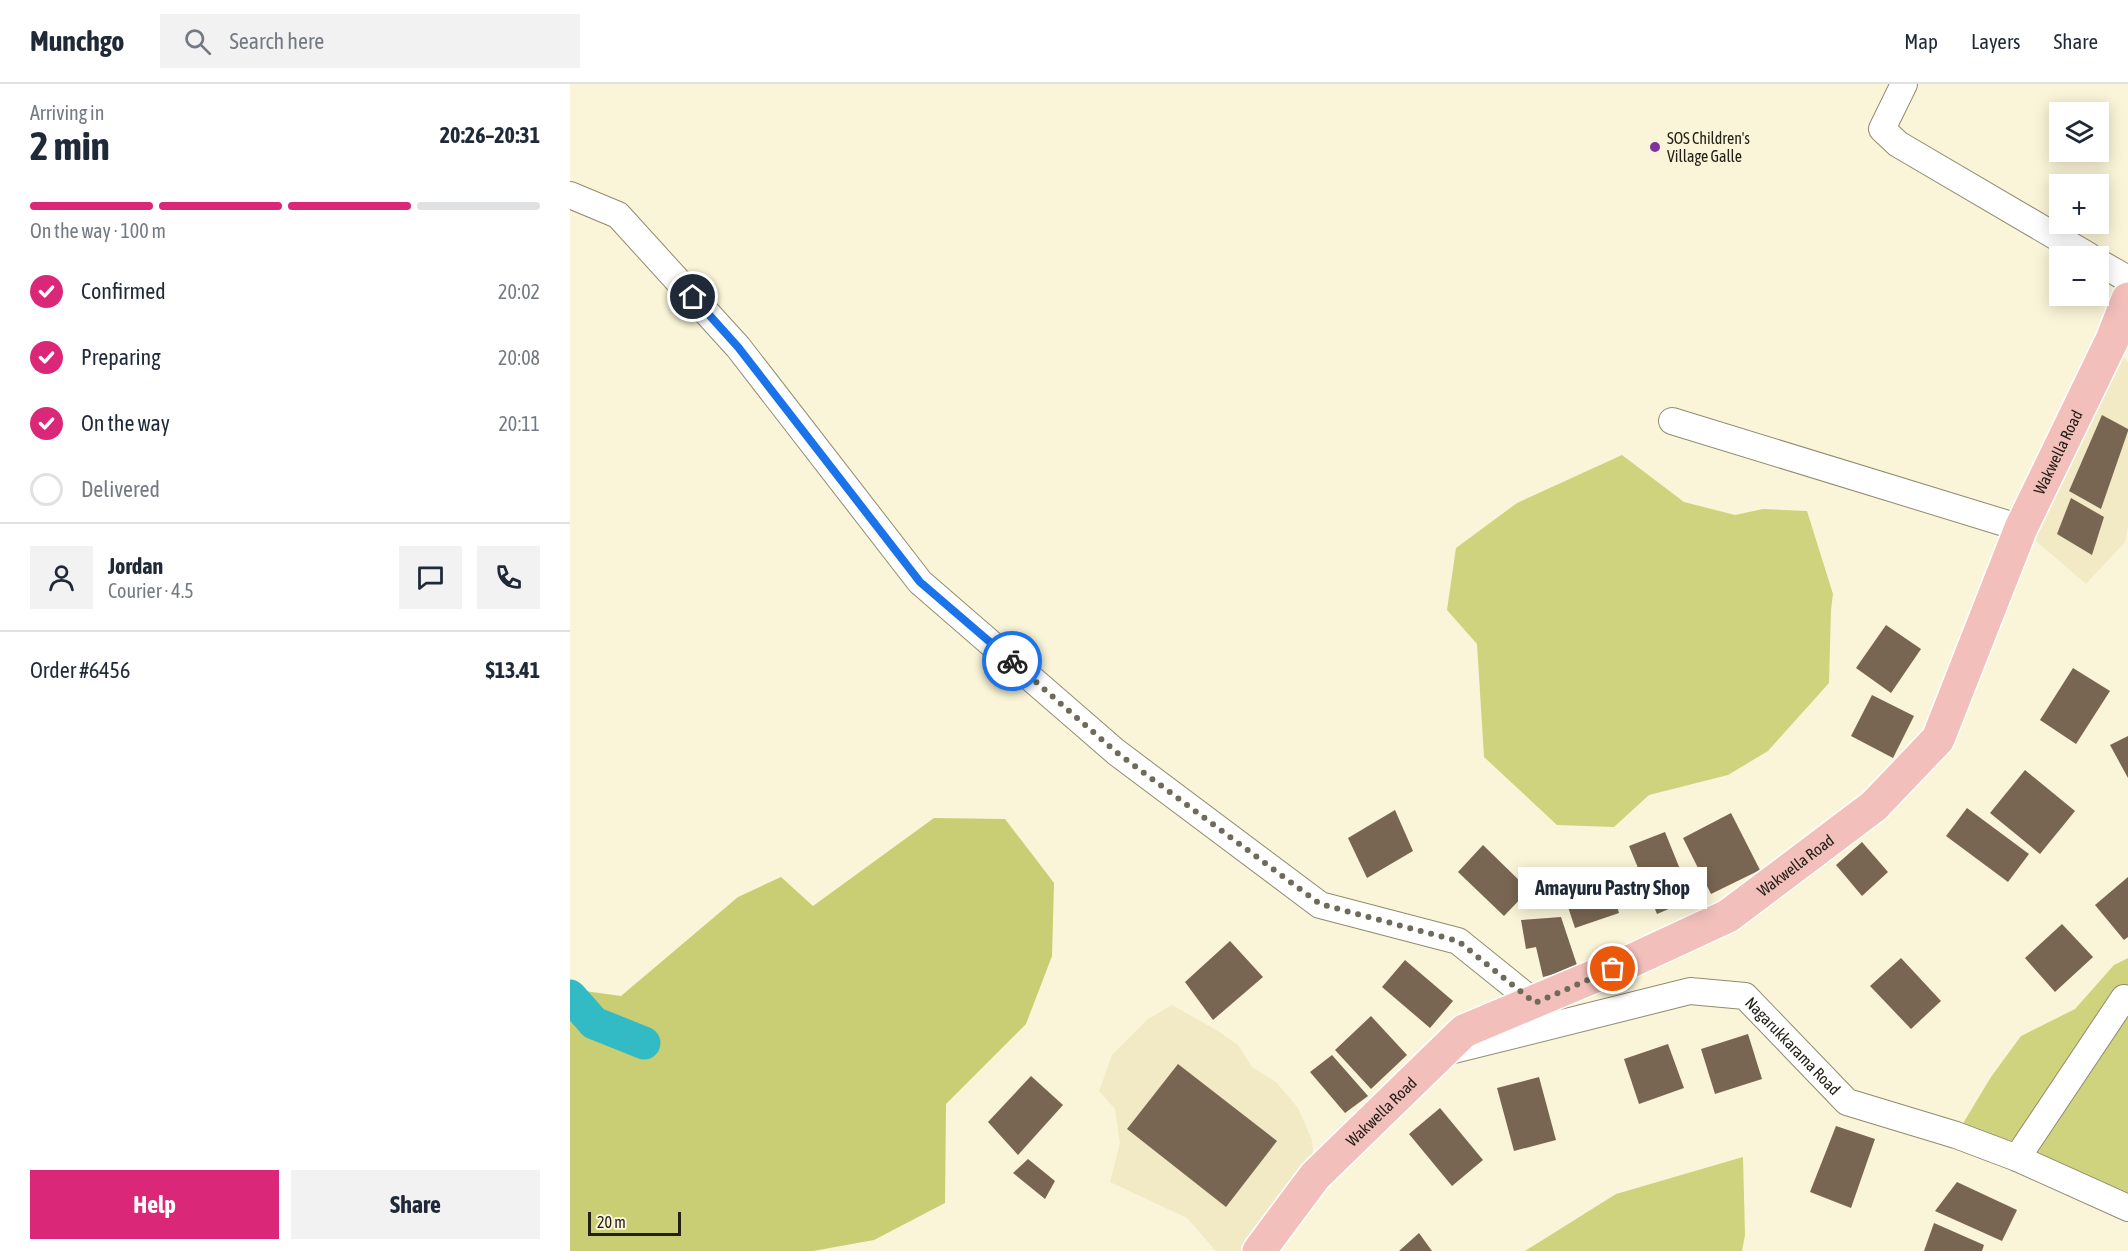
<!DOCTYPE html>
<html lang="en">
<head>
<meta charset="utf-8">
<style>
	:root { --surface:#fff; --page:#f2f2f3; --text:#1f2937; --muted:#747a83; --line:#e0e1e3; --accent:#db2777 }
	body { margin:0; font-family:"Asap Condensed",sans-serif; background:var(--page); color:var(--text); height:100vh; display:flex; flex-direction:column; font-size:22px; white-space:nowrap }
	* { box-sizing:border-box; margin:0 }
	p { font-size:20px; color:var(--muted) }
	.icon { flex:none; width:33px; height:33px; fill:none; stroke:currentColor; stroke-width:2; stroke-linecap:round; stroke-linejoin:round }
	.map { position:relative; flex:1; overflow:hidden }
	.drawer { display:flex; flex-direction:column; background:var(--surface); width:570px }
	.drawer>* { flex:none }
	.buttons { position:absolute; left:1479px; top:18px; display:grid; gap:12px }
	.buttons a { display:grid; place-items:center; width:60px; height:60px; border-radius:0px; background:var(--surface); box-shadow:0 3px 15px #0003; font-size:30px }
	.scale { position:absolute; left:18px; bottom:15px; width:93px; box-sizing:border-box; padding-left:6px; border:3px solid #232117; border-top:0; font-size:16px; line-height:21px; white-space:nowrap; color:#232117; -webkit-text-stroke:4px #faf5d8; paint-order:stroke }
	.pin { position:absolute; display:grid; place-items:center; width:51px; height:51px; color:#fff; margin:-26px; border:3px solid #fff; border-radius:50%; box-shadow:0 2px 6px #0007 }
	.courier { position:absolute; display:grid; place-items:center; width:60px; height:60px; margin:-30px; border:4px solid #1a73e8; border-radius:50%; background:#fff; color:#222; box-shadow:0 2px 8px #0007 }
	.bubble { position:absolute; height:42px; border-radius:0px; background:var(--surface); box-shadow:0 3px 15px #0003; font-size:20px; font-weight:700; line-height:42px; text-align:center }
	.overview em { font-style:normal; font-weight:700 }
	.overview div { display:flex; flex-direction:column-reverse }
	.overview { display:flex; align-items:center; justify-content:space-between; height:102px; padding:0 30px }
	h1 { font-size:39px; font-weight:700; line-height:45px }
	.bar { display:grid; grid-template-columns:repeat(4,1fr); gap:9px 6px; align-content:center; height:72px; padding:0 30px }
	.bar i { height:8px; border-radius:4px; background:var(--line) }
	.bar .current { background:var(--accent) }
	.bar p { grid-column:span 4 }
	.line { display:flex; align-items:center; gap:15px; padding:0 30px; border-top:2px solid var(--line) }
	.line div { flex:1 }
	.round { display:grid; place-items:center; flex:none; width:63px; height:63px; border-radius:0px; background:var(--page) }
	ol { padding:0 30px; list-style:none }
	li { display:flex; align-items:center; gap:18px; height:66px }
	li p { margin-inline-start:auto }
	li .icon { padding:6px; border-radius:50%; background:var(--accent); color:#fff; stroke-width:4 }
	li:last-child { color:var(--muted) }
	li i { width:33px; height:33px; border:3px solid var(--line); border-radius:50% }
	.button { display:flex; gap:12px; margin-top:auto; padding:12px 30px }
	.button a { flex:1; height:69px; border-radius:0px; background:var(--accent); color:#fff; font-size:24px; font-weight:700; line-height:69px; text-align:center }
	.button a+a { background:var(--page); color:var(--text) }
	header { display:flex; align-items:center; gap:36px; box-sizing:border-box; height:84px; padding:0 30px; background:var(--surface); border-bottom:2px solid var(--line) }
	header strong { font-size:28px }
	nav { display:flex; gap:33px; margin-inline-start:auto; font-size:21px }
	.search { width:420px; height:54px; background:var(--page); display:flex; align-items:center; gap:15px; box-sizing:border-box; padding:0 21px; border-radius:0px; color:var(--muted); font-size:22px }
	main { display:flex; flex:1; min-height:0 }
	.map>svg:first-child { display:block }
	.built { fill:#f1eac5 }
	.green { fill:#cfd37e }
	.forest { fill:#c9cd74 }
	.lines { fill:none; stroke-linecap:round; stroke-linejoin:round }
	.canal { stroke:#32bbc5; stroke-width:33 }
	.building { fill:#796652 }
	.minor-casing { stroke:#908b70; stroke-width:28 }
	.primary-casing { stroke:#fff; stroke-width:36 }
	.minor { stroke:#fff; stroke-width:26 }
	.primary { stroke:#f2bfbb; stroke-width:33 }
	.done { stroke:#6e6b5b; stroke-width:6; stroke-dasharray:0 10.8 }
	.route { stroke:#1a73e8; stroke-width:8 }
	.poi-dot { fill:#832f9d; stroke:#faf5d8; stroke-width:2 }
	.labels { text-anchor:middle; stroke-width:6; stroke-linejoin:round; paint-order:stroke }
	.poi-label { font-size:16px; fill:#232117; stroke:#faf5d8; text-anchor:start }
	.street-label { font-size:16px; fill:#232117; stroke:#faf5d8 }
</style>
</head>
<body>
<header>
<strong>Munchgo</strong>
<div class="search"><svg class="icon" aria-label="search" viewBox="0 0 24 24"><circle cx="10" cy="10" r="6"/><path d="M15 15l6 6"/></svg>Search here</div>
<nav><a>Map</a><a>Layers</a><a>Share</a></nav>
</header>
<main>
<section class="drawer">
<div class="overview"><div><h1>2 min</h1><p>Arriving in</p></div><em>20:26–20:31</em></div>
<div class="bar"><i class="current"></i><i class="current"></i><i class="current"></i><i></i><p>On the way · 100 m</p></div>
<ol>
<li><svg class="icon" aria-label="check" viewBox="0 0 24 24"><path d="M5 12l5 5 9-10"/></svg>Confirmed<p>20:02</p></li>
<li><svg class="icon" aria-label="check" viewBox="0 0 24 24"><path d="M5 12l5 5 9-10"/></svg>Preparing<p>20:08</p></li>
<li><svg class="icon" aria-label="check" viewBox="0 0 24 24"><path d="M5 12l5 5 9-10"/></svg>On the way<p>20:11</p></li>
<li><i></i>Delivered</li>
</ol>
<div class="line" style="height:108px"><a class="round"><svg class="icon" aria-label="person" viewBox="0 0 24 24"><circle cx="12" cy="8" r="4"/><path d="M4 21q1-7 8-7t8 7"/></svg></a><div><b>Jordan</b><p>Courier · 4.5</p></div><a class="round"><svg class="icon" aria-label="chat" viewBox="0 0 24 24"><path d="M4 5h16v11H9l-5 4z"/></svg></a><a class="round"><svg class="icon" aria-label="phone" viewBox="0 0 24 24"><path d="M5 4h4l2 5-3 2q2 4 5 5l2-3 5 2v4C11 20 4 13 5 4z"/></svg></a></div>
<div class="line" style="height:78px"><div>Order #6456</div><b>$13.41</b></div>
<div class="button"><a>Help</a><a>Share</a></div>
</section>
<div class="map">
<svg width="1558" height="1167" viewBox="0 0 1558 1167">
	<rect width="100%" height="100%" fill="#faf5d8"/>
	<g class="built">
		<polygon points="1542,256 1558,279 1558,442 1555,458 1516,500 1451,444"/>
		<polygon points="602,921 648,947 668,961 682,983 706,998 728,1024 742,1056 745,1092 689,1167 646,1167 617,1134 540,1098 550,1059 545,1025 529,1007 542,971 578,935"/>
	</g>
	<g class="green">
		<polygon points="1052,371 1114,418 1165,431 1193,425 1237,427 1263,510 1261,526 1259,599 1198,667 1158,691 1079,711 1044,743 987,741 914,673 907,560 877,526 886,464 947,419"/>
		<polygon points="1558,874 1558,1124 1386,1051 1421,993 1451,952 1505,925 1544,881"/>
		<polygon points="1173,1073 1175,1151 1172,1167 955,1167 1046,1110"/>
	</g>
	<polygon class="forest" points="364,734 435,735 484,799 482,872 456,940 376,1020 375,1119 304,1156 243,1167 0,1167 0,905 51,912 168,813 211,793 243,822"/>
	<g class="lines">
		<polyline class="canal" points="0,912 24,939 74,959"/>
	</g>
	<g class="building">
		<polygon points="1532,331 1558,345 1558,347 1531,425 1499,407"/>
		<polygon points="1501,414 1534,433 1522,471 1487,450"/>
		<polygon points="1316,541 1351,565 1321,609 1286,584"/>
		<polygon points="1503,584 1540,607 1506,660 1470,636"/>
		<polygon points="1302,611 1344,632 1323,674 1281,652"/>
		<polygon points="1558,652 1558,694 1540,661"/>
		<polygon points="1455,686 1505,727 1470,770 1420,729"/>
		<polygon points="1397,724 1459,770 1438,798 1376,752"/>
		<polygon points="825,726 843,767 797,794 778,754"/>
		<polygon points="1161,729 1190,786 1141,810 1113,754"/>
		<polygon points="1095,748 1122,815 1087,830 1059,762"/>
		<polygon points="1292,758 1318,788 1292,812 1266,781"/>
		<polygon points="913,761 959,806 934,832 888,788"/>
		<polygon points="1558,793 1558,853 1554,856 1525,821"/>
		<polygon points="1042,806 1049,829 1005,844 997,820"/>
		<polygon points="991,833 1008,884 973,893 966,863 956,865 951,836"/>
		<polygon points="1492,840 1523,873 1485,908 1455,874"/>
		<polygon points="660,857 693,893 643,936 615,898"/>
		<polygon points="1331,874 1371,917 1341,945 1300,902"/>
		<polygon points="835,876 883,917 860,944 812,903"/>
		<polygon points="801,932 837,971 801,1005 765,966"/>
		<polygon points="1178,950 1192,995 1145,1010 1131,965"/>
		<polygon points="1098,960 1114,1004 1069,1020 1054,975"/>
		<polygon points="762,971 798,1012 775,1029 740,988"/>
		<polygon points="608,980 707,1057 656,1123 557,1045"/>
		<polygon points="461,992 493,1021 448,1071 418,1038"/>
		<polygon points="969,993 986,1056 944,1067 927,1004"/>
		<polygon points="870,1024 913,1076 882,1102 839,1050"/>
		<polygon points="1266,1042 1305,1055 1281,1124 1240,1108"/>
		<polygon points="458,1075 485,1097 475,1115 443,1089"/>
		<polygon points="1387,1098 1447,1126 1432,1157 1365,1127"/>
		<polygon points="1364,1139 1414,1161 1412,1167 1354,1167"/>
		<polygon points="849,1149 862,1167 829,1167"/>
	</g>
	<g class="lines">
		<defs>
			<g id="minor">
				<polyline points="1334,0 1312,45 1328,60 1519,172"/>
				<polyline points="0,111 48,131 168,263 350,498 546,668 750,821 888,857 965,919"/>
				<polyline points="1528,178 1558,195"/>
				<polyline points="1102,337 1451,444"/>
				<path id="s1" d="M872,969L1120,907L1175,912L1277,1018L1386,1051L1447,1074L1558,1124"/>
				<polyline points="1447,1074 1554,914"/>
			</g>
			<g id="primary">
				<path id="s2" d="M689,1167L745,1092L894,947L1063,876L1158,832L1304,722L1368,655L1451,444L1542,256L1558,215"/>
			</g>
		</defs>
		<use href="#minor" class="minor-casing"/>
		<use href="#primary" class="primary-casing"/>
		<use href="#minor" class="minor"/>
		<use href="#primary" class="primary"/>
	</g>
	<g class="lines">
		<polyline class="done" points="442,577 546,668 750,820 888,857 965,919 1043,885"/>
		<polyline class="route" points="123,213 168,263 350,498 442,577"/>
	</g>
	<circle class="poi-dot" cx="1085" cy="63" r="6"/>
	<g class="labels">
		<g class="poi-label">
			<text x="1097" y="60">SOS Children's<tspan x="1097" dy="18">Village Galle</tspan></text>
		</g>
		<g class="street-label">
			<text dy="6" stroke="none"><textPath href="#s2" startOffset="1176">Wakwella Road</textPath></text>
			<text dy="6" stroke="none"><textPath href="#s2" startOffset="674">Wakwella Road</textPath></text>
			<text dy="6" stroke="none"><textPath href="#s1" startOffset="380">Nagarukkarama Road</textPath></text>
			<text dy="6" stroke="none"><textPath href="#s2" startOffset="186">Wakwella Road</textPath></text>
		</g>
	</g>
</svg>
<div class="buttons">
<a><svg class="icon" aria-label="layers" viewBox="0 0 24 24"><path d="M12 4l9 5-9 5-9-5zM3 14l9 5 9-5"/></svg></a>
<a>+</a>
<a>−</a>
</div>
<div class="scale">20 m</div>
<div class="pin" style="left:1043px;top:885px;background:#ea580c"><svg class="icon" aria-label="bag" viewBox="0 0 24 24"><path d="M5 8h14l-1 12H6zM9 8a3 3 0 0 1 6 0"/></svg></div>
<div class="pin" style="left:123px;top:213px;background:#1f2937"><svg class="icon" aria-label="home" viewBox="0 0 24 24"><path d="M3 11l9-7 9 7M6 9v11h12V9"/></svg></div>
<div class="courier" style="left:442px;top:577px"><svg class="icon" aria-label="bike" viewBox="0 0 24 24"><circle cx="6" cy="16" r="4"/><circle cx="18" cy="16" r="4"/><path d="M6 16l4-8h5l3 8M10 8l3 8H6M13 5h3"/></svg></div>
<div class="bubble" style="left:948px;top:783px;width:189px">Amayuru Pastry Shop</div>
</div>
</main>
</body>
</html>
